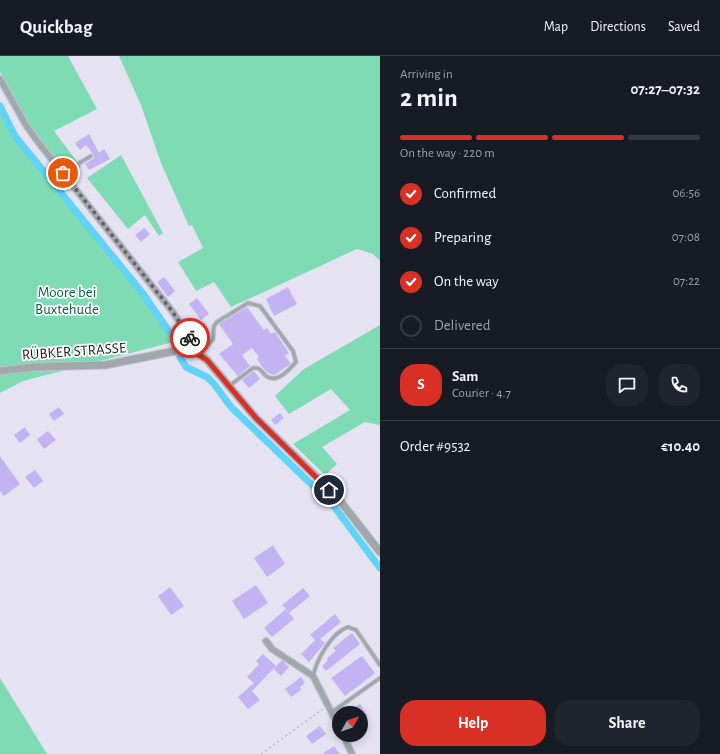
<!DOCTYPE html>
<html lang="en">
<head>
<meta charset="utf-8">
<style>
	:root { --surface:#171b24; --page:#20242c; --text:#f1f3f6; --muted:#9ea1a6; --line:#363941; --accent:#d93025 }
	body { margin:0; font-family:"Alegreya Sans",sans-serif; background:var(--page); color:var(--text); height:100vh; display:flex; flex-direction:column; font-size:15px; white-space:nowrap }
	* { box-sizing:border-box; margin:0 }
	p { font-size:13px; color:var(--muted) }
	.icon { flex:none; width:22px; height:22px; fill:none; stroke:currentColor; stroke-width:2; stroke-linecap:round; stroke-linejoin:round }
	.map { position:relative; flex:1; overflow:hidden }
	.sheet { display:flex; flex-direction:column; background:var(--surface); width:340px }
	.sheet>* { flex:none }
	.needle { width:26px; rotate:50deg }
	.fabs { position:absolute; left:332px; top:650px; display:grid; gap:8px }
	.fabs a { display:grid; place-items:center; width:36px; height:36px; border-radius:50%; background:var(--surface); box-shadow:0 2px 10px #0003; font-size:20px }
	.pin { position:absolute; display:grid; place-items:center; width:34px; height:34px; color:#fff; margin:-17px; border:2px solid #fff; border-radius:50%; box-shadow:0 1px 4px #0007 }
	.courier { position:absolute; display:grid; place-items:center; width:40px; height:40px; margin:-20px; border:3px solid #d93025; border-radius:50%; background:#fff; color:#222; box-shadow:0 1px 5px #0007 }
	.headline em { font-style:normal; font-weight:700 }
	.headline div { display:flex; flex-direction:column-reverse }
	.headline { display:flex; align-items:center; justify-content:space-between; height:68px; padding:0 20px }
	h1 { font-size:26px; font-weight:700; line-height:30px }
	.bar { display:grid; grid-template-columns:repeat(4,1fr); gap:6px 4px; align-content:center; height:48px; padding:0 20px }
	.bar i { height:5px; border-radius:3px; background:var(--line) }
	.bar .on { background:var(--accent) }
	.bar p { grid-column:span 4 }
	.line { display:flex; align-items:center; gap:10px; padding:0 20px; border-top:1px solid var(--line) }
	.line div { flex:1 }
	.round { display:grid; place-items:center; flex:none; width:42px; height:42px; border-radius:16px; background:var(--page) }
	ol { padding:0 20px; list-style:none }
	li { display:flex; align-items:center; gap:12px; height:44px }
	li p { margin-inline-start:auto }
	li .icon { padding:4px; border-radius:50%; background:var(--accent); color:#fff; stroke-width:4 }
	li:last-child { color:var(--muted) }
	li i { width:22px; height:22px; border:2px solid var(--line); border-radius:50% }
	.primary-button { display:flex; gap:8px; margin-top:auto; padding:8px 20px }
	.primary-button a { flex:1; height:46px; border-radius:16px; background:var(--accent); color:#fff; font-size:16px; font-weight:700; line-height:46px; text-align:center }
	.primary-button a+a { background:var(--page); color:var(--text) }
	header { display:flex; align-items:center; gap:24px; box-sizing:border-box; height:56px; padding:0 20px; background:var(--surface); border-bottom:1px solid var(--line) }
	header strong { font-size:19px }
	nav { display:flex; gap:22px; margin-inline-start:auto; font-size:14px }
	main { display:flex; flex:1; min-height:0 }
	.map>svg:first-child { display:block }
	.green { fill:#7edbb4 }
	.lines { fill:none; stroke-linecap:round; stroke-linejoin:round }
	.canal { stroke:#60d3f7; stroke-width:7 }
	.building { fill:#c4b3f3 }
	.service-casing { stroke:#c1bfcd; stroke-width:5 }
	.minor-casing { stroke:#c1bfcd; stroke-width:8 }
	.tertiary-casing { stroke:#c1bfcd; stroke-width:9 }
	.path { stroke:#9f9ca9; stroke-width:1; stroke-dasharray:2 3; stroke-linecap:butt }
	.service { stroke:#9fa8aa; stroke-width:3 }
	.minor { stroke:#9fa8aa; stroke-width:5.5 }
	.tertiary { stroke:#9fa8aa; stroke-width:7 }
	.done { stroke:#64636c; stroke-width:4; stroke-dasharray:0 7.2 }
	.route { stroke:#d93025; stroke-width:5 }
	.labels { text-anchor:middle; stroke-width:3.5; stroke-linejoin:round; paint-order:stroke }
	.park-label { font-size:15px; fill:#0a5e43; stroke:#fff }
	.street-label { font-size:15px; fill:#1f1e24; stroke:#fff }
</style>
</head>
<body>
<header>
<strong>Quickbag</strong>
<nav><a>Map</a><a>Directions</a><a>Saved</a></nav>
</header>
<main>
<div class="map">
<svg width="380" height="698" viewBox="0 0 380 698">
	<rect width="100%" height="100%" fill="#e5e2f2"/>
	<g class="green">
		<polygon points="0,0 68,0 97,53 54,75 81,111 68,119 27,67 0,16"/>
		<polygon points="119,0 380,0 380,205 373,198 357,193 231,251 214,226 196,235 178,206 203,192 192,169 189,170 161,107 141,49"/>
		<polygon points="0,49 12,73 63,140 135,222 177,285 23,325 0,337"/>
		<polygon points="121,99 163,177 159,180 145,159 128,173 87,122"/>
		<polygon points="380,269 380,369 365,366 322,391 337,408 325,419 293,388 350,354 331,333 289,358 275,340 304,313"/>
		<polygon points="0,622 47,698 0,698"/>
	</g>
	<g class="lines">
		<g class="canal">
			<polyline points="0,50 15,80 144,239 177,287"/>
			<polyline points="180,301 186,311 207,321 214,328 231,351 333,449 380,512"/>
		</g>
	</g>
	<g class="building">
		<polygon points="89,78 99,97 104,93 110,103 89,114 85,108 94,102 94,99 86,89 80,94 75,87"/>
		<polygon points="144,172 150,178 141,186 135,179"/>
		<polygon points="164,221 175,235 168,241 157,226"/>
		<polygon points="288,231 297,248 274,260 266,243"/>
		<polygon points="197,242 209,258 201,264 189,248"/>
		<polygon points="247,251 264,274 267,272 271,278 275,276 289,297 285,300 291,308 274,319 268,317 263,312 257,303 259,301 252,292 242,299 250,310 238,320 219,298 233,288 219,268"/>
		<polygon points="254,315 260,323 249,332 242,324"/>
		<polygon points="59,351 64,358 54,365 49,358"/>
		<polygon points="280,357 284,362 275,369 271,364"/>
		<polygon points="25,371 30,379 20,387 14,379"/>
		<polygon points="48,375 56,384 44,393 37,383"/>
		<polygon points="0,400 20,428 4,440 0,435"/>
		<polygon points="35,414 43,425 34,432 25,421"/>
		<polygon points="273,489 285,508 267,521 254,502"/>
		<polygon points="256,529 268,547 244,563 232,545"/>
		<polygon points="170,531 184,550 171,559 158,540"/>
		<polygon points="303,532 310,540 289,557 294,563 272,581 264,572 286,553 282,549"/>
		<polygon points="335,558 341,566 320,583 325,587 309,606 301,598 315,584 310,579"/>
		<polygon points="352,577 360,588 326,615 322,610 328,604 327,602 336,595 333,592"/>
		<polygon points="263,598 276,610 252,635 260,644 248,653 238,641 254,627 247,621 259,608 256,605"/>
		<polygon points="362,600 375,617 345,640 331,622"/>
		<polygon points="282,604 289,611 281,620 274,613"/>
		<polygon points="301,621 305,627 300,631 301,634 291,641 285,633"/>
		<polygon points="360,648 368,660 361,665 361,657 346,657"/>
		<polygon points="320,670 326,678 312,688 306,680"/>
		<polygon points="334,690 340,698 322,698"/>
	</g>
	<g class="lines">
		<defs>
			<g id="service">
				<polyline points="63,117 91,100"/>
				<path d="M200,299L213,283L214,270L217,266L248,247L260,250L293,295L296,306C289,314 277,328 266,320C261,316 261,311 253,312L229,330"/>
				<path d="M313,620C317,603 331,577 348,571L356,574L380,609"/>
				<polyline points="332,656 380,622"/>
			</g>
			<g id="minor">
				<polyline points="0,23 26,69 38,86 172,255 191,283 191,294"/>
				<polyline points="266,585 272,593 313,620 339,671"/>
				<polyline points="343,679 352,698"/>
			</g>
			<polyline id="tertiary" points="0,315 34,311 105,309 180,294 196,296 207,304 256,362 337,441 380,496"/>
		</defs>
		<use href="#service" class="service-casing"/>
		<use href="#minor" class="minor-casing"/>
		<use href="#tertiary" class="tertiary-casing"/>
		<polyline class="path" points="261,698 323,653"/>
		<use href="#service" class="service"/>
		<use href="#minor" class="minor"/>
		<use href="#tertiary" class="tertiary"/>
	</g>
	<g class="lines">
		<polyline class="done" points="63,117 172,255 190,282"/>
		<polyline class="route" points="190,282 191,294 207,304 256,362 329,434"/>
	</g>
	<g class="labels">
		<g class="park-label">
			<text x="67" y="241">Moore bei<tspan x="67" dy="17">Buxtehude</tspan></text>
		</g>
		<g class="street-label">
			<text transform="translate(74 295) rotate(-4)" y="5">RÜBKER STRASSE</text>
		</g>
	</g>
</svg>
<div class="fabs">
<a><svg class="needle" viewBox="-14 -14 28 28"><path d="M0-13l5 13h-10z" fill="#e53935"/><path d="M0 13l5-13h-10z" fill="#9ea1a6"/></svg></a>
</div>
<div class="pin" style="left:63px;top:117px;background:#ea580c"><svg class="icon" aria-label="bag" viewBox="0 0 24 24"><path d="M5 8h14l-1 12H6zM9 8a3 3 0 0 1 6 0"/></svg></div>
<div class="pin" style="left:329px;top:434px;background:#1f2937"><svg class="icon" aria-label="home" viewBox="0 0 24 24"><path d="M3 11l9-7 9 7M6 9v11h12V9"/></svg></div>
<div class="courier" style="left:190px;top:282px"><svg class="icon" aria-label="bike" viewBox="0 0 24 24"><circle cx="6" cy="16" r="4"/><circle cx="18" cy="16" r="4"/><path d="M6 16l4-8h5l3 8M10 8l3 8H6M13 5h3"/></svg></div>
</div>
<section class="sheet">
<div class="headline"><div><h1>2 min</h1><p>Arriving in</p></div><em>07:27–07:32</em></div>
<div class="bar"><i class="on"></i><i class="on"></i><i class="on"></i><i></i><p>On the way · 220 m</p></div>
<ol>
<li><svg class="icon" aria-label="check" viewBox="0 0 24 24"><path d="M5 12l5 5 9-10"/></svg>Confirmed<p>06:56</p></li>
<li><svg class="icon" aria-label="check" viewBox="0 0 24 24"><path d="M5 12l5 5 9-10"/></svg>Preparing<p>07:08</p></li>
<li><svg class="icon" aria-label="check" viewBox="0 0 24 24"><path d="M5 12l5 5 9-10"/></svg>On the way<p>07:22</p></li>
<li><i></i>Delivered</li>
</ol>
<div class="line" style="height:72px"><b class="round" style="background:var(--accent);color:#fff">S</b><div><b>Sam</b><p>Courier · 4.7</p></div><a class="round"><svg class="icon" aria-label="chat" viewBox="0 0 24 24"><path d="M4 5h16v11H9l-5 4z"/></svg></a><a class="round"><svg class="icon" aria-label="phone" viewBox="0 0 24 24"><path d="M5 4h4l2 5-3 2q2 4 5 5l2-3 5 2v4C11 20 4 13 5 4z"/></svg></a></div>
<div class="line" style="height:52px"><div>Order #9532</div><b>€10.40</b></div>
<div class="primary-button"><a>Help</a><a>Share</a></div>
</section>
</main>
</body>
</html>
